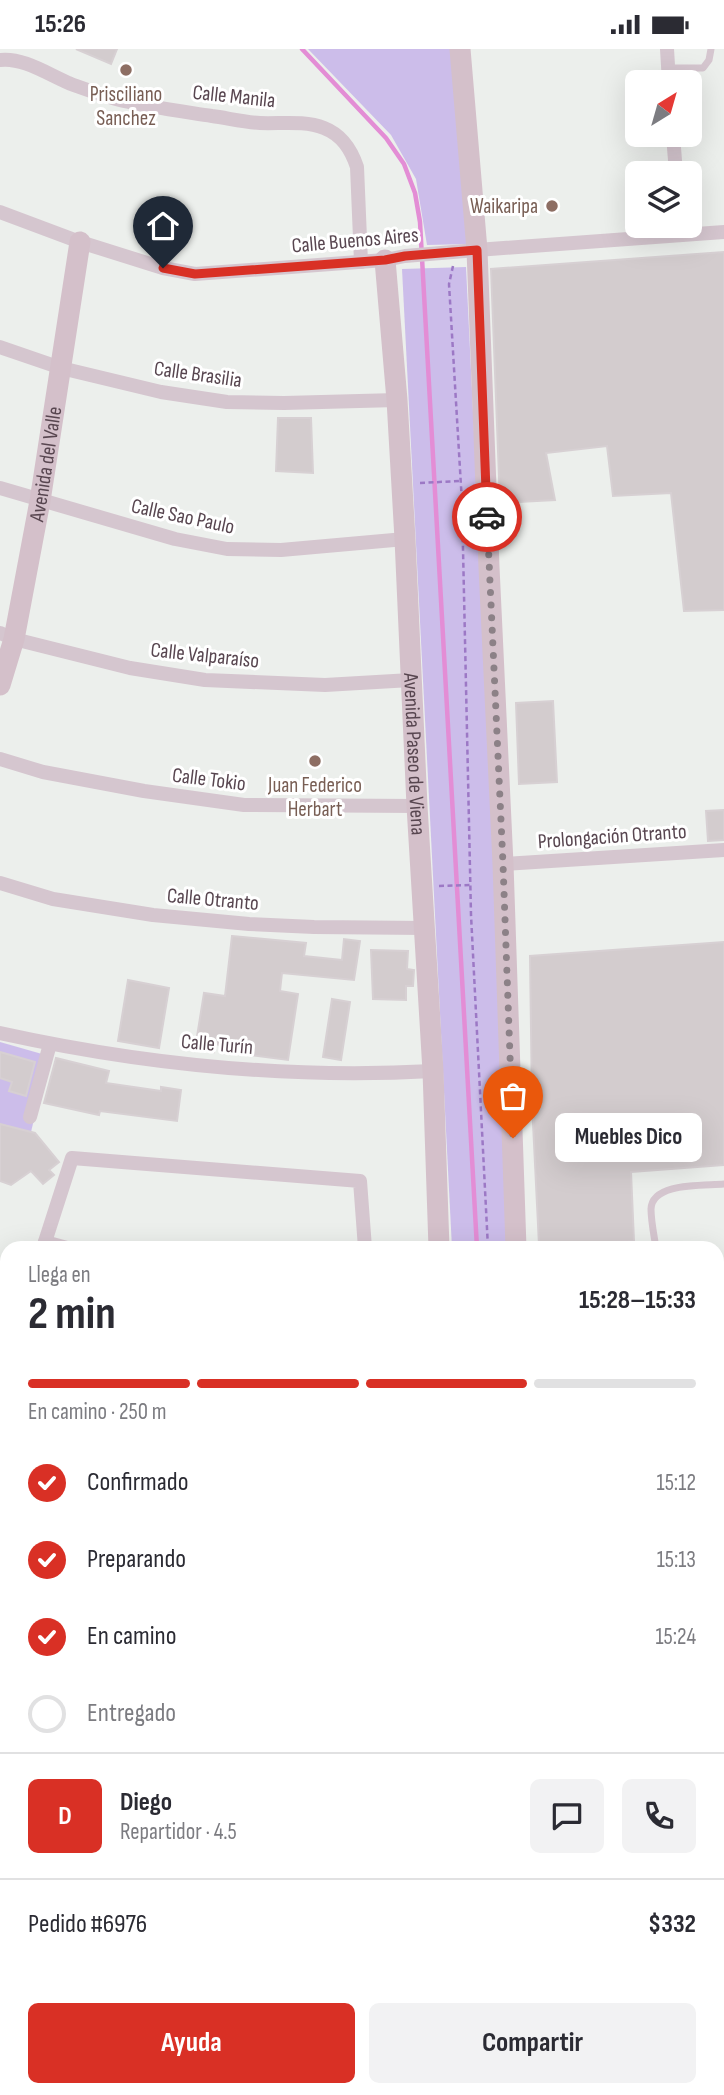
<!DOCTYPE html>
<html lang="es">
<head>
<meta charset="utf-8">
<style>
	:root { --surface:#fff; --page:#f2f2f3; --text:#2b2b33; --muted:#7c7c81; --line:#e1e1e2; --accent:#d93025 }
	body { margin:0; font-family:"Sofia Sans Condensed",sans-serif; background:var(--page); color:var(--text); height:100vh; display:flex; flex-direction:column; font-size:26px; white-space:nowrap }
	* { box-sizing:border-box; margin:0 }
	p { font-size:23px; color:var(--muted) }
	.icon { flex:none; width:38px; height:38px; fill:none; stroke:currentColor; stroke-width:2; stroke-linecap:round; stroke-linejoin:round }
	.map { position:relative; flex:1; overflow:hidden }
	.side { position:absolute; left:0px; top:1192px; width:724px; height:856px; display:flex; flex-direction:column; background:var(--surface); border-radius:21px 21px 0 0; box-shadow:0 7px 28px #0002 }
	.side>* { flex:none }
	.needle { width:46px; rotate:37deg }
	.tools { position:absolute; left:625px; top:21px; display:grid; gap:14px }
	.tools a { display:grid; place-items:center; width:77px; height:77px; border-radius:10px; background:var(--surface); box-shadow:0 7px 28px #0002; font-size:35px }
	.pin { position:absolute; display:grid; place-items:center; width:60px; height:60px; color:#fff; margin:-72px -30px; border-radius:50% 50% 50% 0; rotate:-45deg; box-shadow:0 0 7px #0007 }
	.pin .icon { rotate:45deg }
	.courier { position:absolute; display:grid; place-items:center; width:70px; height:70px; margin:-35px; border:5px solid #d93025; border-radius:50%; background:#fff; color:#222; box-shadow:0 2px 9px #0007 }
	.bubble { position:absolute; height:49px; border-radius:10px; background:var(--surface); box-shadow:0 7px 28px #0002; font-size:23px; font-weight:700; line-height:49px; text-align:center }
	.overview em { font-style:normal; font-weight:700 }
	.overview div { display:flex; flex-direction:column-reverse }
	.overview { display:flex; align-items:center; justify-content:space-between; height:119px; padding:0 28px }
	h1 { font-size:46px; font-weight:700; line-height:52px }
	.bar { display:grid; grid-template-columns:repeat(4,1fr); gap:10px 7px; align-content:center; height:84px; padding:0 28px }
	.bar i { height:9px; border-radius:5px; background:var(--line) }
	.bar .on { background:var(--accent) }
	.bar p { grid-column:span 4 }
	.line { display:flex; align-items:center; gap:18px; padding:0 28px; border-top:2px solid var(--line) }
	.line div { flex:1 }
	.round { display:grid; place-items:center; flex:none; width:74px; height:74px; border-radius:10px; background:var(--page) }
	ol { padding:0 28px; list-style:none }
	li { display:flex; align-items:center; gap:21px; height:77px }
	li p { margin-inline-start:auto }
	li .icon { padding:7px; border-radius:50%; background:var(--accent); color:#fff; stroke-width:4 }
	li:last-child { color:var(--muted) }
	li i { width:38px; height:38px; border:4px solid var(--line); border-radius:50% }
	.action { display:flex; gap:14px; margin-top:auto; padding:14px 28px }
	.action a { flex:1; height:80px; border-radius:10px; background:var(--accent); color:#fff; font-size:28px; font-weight:700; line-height:80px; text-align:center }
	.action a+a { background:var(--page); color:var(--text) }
	.status { display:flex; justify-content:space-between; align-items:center; height:49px; padding:0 35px; background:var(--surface); direction:ltr }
	.status svg { height:19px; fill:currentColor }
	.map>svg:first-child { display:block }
	.green { fill:#ccbdea }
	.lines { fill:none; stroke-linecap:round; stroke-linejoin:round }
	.stream { stroke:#e38dd5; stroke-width:4.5 }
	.building { fill:#d3ccce; stroke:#d7d0d3; stroke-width:2 }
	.path { stroke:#9c78c5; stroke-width:2.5; stroke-dasharray:5 3.5; stroke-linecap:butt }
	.lane { stroke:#d5c6cf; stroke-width:7 }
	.street { stroke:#d5c6cf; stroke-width:14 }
	.secondary { stroke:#d4c0ca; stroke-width:21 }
	.done { stroke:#8c8187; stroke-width:7; stroke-dasharray:0 12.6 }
	.route { stroke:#d93025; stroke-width:9 }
	.education-dot { fill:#8d6e63; stroke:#fff; stroke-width:2.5 }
	.labels { text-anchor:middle; stroke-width:6; stroke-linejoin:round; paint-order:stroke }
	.education-label { font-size:21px; fill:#785e54; stroke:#fff }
	.street-label { font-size:21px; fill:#584650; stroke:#fff }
</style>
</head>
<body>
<div class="status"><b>15:26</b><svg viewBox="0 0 49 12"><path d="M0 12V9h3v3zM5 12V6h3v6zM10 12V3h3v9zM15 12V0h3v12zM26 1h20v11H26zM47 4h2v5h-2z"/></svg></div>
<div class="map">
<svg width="724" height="2046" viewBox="0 0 724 2046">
	<rect width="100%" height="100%" fill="#ecefec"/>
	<g class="green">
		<polygon points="308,0 454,0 471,195 427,196 416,130 391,86"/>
		<polygon points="466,218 513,1189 508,1199 452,1199 402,220"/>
		<polygon points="0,993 49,1007 31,1083 0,1075"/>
		<path d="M718,1690C724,1703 724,1728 718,1742Z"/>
		<polygon points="498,2041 551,2041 551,2046 499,2046"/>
	</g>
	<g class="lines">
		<g class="stream">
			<polyline points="302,0 386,89 404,115 415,144 420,173 477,1199"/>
			<polyline points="523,2040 523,2046"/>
		</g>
	</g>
	<g class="building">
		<polygon points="76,0 117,0 111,15"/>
		<polygon points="724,203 724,561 684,562 671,444 613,447 607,397 546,404 555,451 500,454 491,220"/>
		<polygon points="278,369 311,369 313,424 276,422"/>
		<polygon points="553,652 557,733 519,735 516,654"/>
		<polygon points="724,761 724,791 708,792 706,762"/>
		<polygon points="232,887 306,894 304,907 342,911 344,890 360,892 354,931 282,924 280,942 298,945 288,1011 250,1006 250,1002 215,995 214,1003 195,1000 204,944 225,947"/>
		<polygon points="724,893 724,1116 631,1123 634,1192 539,1196 532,1054 530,907"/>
		<polygon points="371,901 408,902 407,920 414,921 413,937 406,937 406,951 373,950"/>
		<polygon points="128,931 169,939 159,999 118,992"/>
		<polygon points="332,950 350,953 341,1011 323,1008"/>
		<polygon points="0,1003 35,1013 26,1047 9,1042 12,1033 0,1029"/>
		<polygon points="56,1009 109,1022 106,1034 161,1042 161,1038 181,1041 177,1072 100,1062 99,1066 44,1054"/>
		<polygon points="0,1075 35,1084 59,1113 49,1121 54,1126 43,1135 31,1122 11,1136 0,1132"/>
	</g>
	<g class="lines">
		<g class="path">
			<polyline points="453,217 449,235 462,454 471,866 488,1199"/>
			<polyline points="420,434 459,432"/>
			<polyline points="439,837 471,836"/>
		</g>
		<g class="lane">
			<polyline points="669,19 703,19 709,11 711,0"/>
			<path d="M656,1199C654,1186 651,1172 651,1160C652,1133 704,1137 724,1135"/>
			<polyline points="718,1219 724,1218"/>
			<polyline points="718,1255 724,1254"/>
		</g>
		<g class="street">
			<polyline points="667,0 669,33"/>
			<path d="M0,11C23,8 49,26 71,35C85,40 101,46 116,50C148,58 180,62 212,67C227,69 244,73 260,74C280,75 304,71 324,79C342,86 351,100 357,118L361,213"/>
			<polyline points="673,86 676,124"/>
			<polyline points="0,163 80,193 163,219 195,225 385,211 405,207 477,201 724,183"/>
			<polyline points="0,298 61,319 161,343 227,353 284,354 397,351"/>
			<polyline points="0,439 175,490 227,500 281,501 405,490"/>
			<polyline points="0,584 14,590 130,619 205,631 325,636 411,631"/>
			<polyline points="0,710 43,723 144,742 244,756 417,757"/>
			<polyline points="503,815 724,801"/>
			<polyline points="0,834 53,850 153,866 249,875 314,878 425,879"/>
			<path d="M0,984C141,1015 288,1030 433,1022"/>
			<polyline points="30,1068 50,995"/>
			<polyline points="45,1193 67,1199"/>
			<polyline points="43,1199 72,1109 360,1132 365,1199"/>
			<polyline points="0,1432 7,1435"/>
			<polyline points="0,1560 7,1562"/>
			<polyline points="0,1688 7,1690"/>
			<polyline points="0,1811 7,1813"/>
			<polyline points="718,1833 724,1833"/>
			<polyline points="0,1936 7,1938"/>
			<polyline points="720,2046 724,2025"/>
		</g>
		<g class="secondary">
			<polyline points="460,0 477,201 489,518 503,815 516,1199"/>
			<path id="s1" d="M385,211L397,351L405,490L417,757L433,1022L439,1199"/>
			<path id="s2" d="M0,636L14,590L40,452L80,193"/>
			<polyline points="0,1245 7,1248"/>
			<polyline points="0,1279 7,1282"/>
			<polyline points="718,1286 724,1285"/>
			<polyline points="718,1342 724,1342"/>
			<polyline points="473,2040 473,2046"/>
			<polyline points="561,2040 561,2046"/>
			<polyline points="1,2046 7,1960"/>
		</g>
	</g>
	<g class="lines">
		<polyline class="done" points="487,468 503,815 513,1089"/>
		<polyline class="route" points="163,219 195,225 385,211 405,207 477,201 487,468"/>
	</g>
	<g class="education-dot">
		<circle cx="126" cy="21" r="7"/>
		<circle cx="552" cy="157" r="7"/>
		<circle cx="315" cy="712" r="7"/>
	</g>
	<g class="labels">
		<g class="education-label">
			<text x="126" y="52">Prisciliano<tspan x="126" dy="24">Sanchez</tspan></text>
			<text x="538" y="164" text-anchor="end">Waikaripa</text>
			<text x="315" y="743">Juan Federico<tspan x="315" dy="24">Herbart</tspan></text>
		</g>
		<g class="street-label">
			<text transform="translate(234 47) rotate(6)" y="7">Calle Manila</text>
			<text transform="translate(355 191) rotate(-5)" y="7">Calle Buenos Aires</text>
			<text transform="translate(198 325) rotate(8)" y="7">Calle Brasilia</text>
			<text dy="7" stroke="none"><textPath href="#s2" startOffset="226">Avenida del Valle</textPath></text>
			<text transform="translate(183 467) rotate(12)" y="7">Calle Sao Paulo</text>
			<text transform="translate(205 606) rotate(6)" y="7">Calle Valparaíso</text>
			<text dy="7" stroke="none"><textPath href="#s1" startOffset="495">Avenida Paseo de Viena</textPath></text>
			<text transform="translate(209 730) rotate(7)" y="7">Calle Tokio</text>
			<text transform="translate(612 787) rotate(-4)" y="7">Prolongación Otranto</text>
			<text transform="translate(213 850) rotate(5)" y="7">Calle Otranto</text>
			<text transform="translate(217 995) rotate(5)" y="7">Calle Turín</text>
		</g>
	</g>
</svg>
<div class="tools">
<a><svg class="needle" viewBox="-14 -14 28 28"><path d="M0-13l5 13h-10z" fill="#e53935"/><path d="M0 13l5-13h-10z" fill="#7c7c81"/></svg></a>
<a><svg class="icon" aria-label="layers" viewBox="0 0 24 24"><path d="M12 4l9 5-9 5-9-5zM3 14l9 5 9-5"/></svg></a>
</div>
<div class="pin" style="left:513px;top:1089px;background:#ea580c"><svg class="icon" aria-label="bag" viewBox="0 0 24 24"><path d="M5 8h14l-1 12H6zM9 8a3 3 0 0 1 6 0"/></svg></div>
<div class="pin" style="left:163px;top:219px;background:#1f2937"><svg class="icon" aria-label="home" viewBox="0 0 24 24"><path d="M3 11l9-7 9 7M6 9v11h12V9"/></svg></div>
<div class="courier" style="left:487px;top:468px"><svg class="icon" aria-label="car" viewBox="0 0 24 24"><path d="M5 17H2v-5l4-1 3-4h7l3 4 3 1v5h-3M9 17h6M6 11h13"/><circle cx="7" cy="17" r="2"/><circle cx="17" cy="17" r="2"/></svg></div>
<div class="bubble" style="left:555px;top:1064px;width:147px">Muebles Dico</div>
<section class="side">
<div class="overview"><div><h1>2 min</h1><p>Llega en</p></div><em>15:28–15:33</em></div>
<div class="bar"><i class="on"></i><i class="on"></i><i class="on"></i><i></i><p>En camino · 250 m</p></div>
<ol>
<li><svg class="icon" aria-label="check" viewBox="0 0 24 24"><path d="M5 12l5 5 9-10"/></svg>Confirmado<p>15:12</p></li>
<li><svg class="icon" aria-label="check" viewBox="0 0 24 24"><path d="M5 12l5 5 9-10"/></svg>Preparando<p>15:13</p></li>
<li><svg class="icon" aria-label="check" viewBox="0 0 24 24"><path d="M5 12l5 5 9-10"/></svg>En camino<p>15:24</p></li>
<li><i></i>Entregado</li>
</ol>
<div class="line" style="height:126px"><b class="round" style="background:var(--accent);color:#fff">D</b><div><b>Diego</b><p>Repartidor · 4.5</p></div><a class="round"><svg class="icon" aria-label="chat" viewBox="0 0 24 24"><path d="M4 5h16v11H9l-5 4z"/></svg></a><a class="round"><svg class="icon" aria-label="phone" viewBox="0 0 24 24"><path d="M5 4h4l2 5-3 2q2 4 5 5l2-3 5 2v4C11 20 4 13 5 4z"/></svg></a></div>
<div class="line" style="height:91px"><div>Pedido #6976</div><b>$332</b></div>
<div class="action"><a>Ayuda</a><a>Compartir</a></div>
</section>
</div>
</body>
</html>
